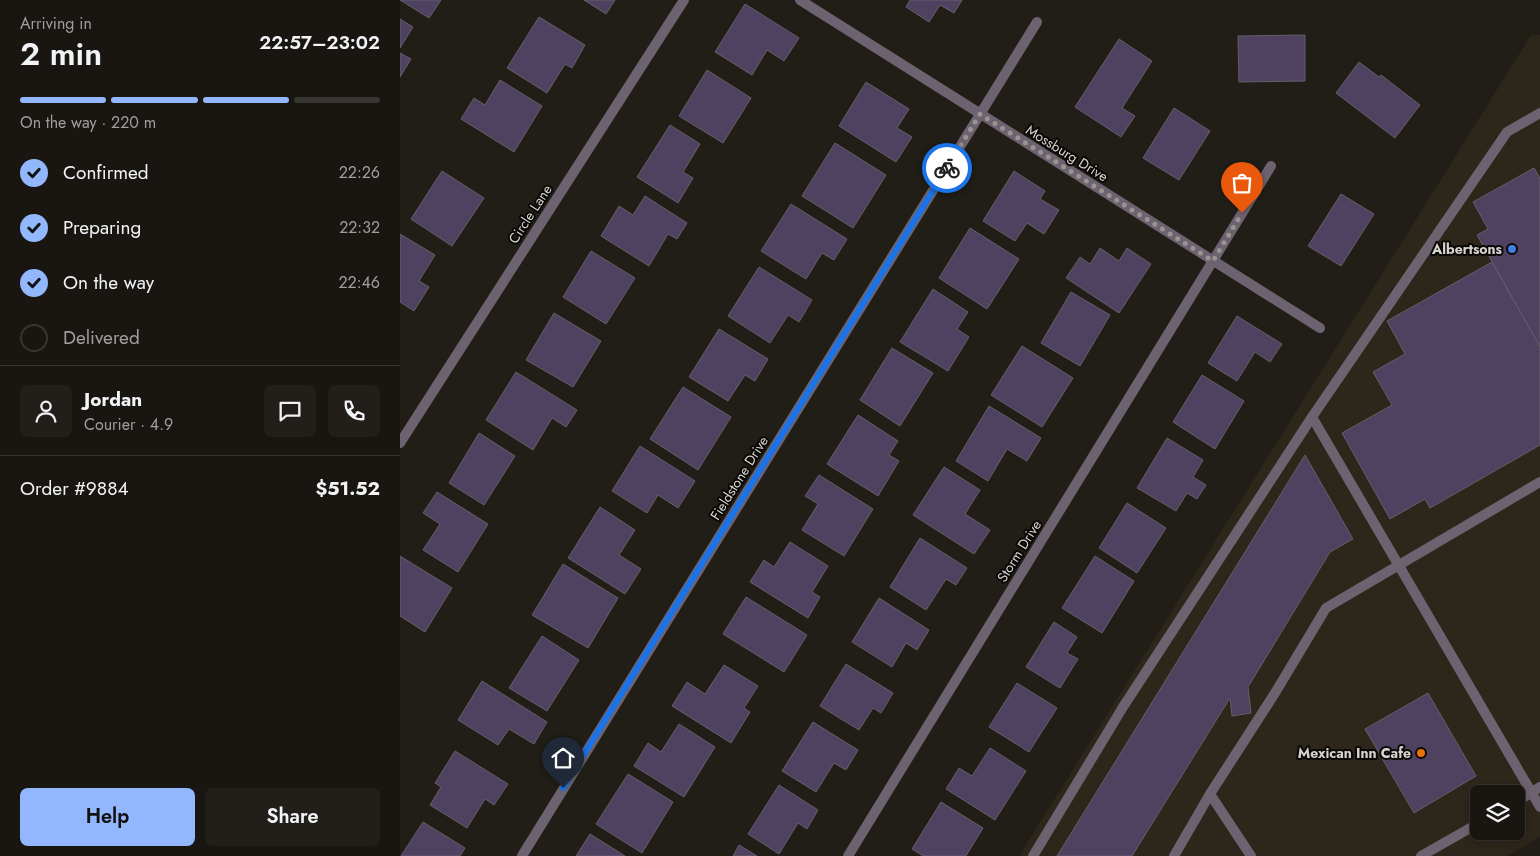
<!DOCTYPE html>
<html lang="en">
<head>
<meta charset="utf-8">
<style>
	:root { --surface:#191611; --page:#221f1a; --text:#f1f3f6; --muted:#9f9f9f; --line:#373531; --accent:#93b7fd }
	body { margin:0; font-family:Jost,sans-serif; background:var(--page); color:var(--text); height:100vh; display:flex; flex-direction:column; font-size:19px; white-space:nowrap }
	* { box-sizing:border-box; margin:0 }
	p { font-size:16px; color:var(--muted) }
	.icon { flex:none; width:28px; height:28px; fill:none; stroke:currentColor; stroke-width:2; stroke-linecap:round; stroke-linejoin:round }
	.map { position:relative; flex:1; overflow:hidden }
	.details { display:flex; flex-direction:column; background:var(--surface); width:400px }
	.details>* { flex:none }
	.tools { position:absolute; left:1070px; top:785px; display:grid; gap:10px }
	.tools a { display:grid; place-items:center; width:55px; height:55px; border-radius:8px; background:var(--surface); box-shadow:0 2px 8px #0003,0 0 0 1px var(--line); font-size:25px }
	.pin { position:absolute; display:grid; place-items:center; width:42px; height:42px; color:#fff; margin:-51px -21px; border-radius:50% 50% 50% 0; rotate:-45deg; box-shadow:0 0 5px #0007 }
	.pin .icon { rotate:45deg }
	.courier { position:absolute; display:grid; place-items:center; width:50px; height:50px; margin:-25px; border:4px solid #1a73e8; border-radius:50%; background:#fff; color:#222; box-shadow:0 1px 6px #0007 }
	.overview em { font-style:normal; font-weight:600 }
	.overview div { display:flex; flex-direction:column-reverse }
	.overview { display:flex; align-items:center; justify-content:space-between; height:85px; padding:0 20px }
	h1 { font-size:32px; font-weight:600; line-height:38px }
	.bar { display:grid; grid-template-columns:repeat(4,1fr); gap:8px 5px; align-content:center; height:60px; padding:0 20px }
	.bar i { height:6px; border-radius:4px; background:var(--line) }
	.bar .current { background:var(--accent) }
	.bar p { grid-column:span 4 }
	.line { display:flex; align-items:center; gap:12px; padding:0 20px; border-top:1px solid var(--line) }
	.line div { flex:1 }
	.round { display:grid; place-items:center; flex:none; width:52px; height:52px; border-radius:8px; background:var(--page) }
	ol { padding:0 20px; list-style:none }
	li { display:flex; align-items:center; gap:15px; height:55px }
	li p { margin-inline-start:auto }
	li .icon { padding:5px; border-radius:50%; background:var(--accent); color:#111; stroke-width:4 }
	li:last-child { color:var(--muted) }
	li i { width:28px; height:28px; border:2px solid var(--line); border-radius:50% }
	.button { display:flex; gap:10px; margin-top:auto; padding:10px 20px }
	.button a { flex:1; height:58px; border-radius:8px; background:var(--accent); color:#111; font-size:20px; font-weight:600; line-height:58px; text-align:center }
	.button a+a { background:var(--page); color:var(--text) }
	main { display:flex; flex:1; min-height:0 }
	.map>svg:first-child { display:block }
	.built { fill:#2d261a; fill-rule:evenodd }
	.building { fill:#4f4160; stroke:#636068 }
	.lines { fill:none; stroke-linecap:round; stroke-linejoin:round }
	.lane { stroke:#6d6370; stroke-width:10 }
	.street { stroke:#6d6370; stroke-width:10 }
	.done { stroke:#989590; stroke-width:5; stroke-dasharray:0 9 }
	.route { stroke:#1a73e8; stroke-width:6 }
	.shop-dot { fill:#3f7fe0; stroke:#0a0806; stroke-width:2 }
	.food-dot { fill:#e8710a; stroke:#0a0806; stroke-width:2 }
	.labels { text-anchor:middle; stroke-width:4; stroke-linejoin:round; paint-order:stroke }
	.street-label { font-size:14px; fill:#d8d5d1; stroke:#0a0806 }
	.poi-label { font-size:14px; font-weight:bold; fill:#d8d5d1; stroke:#0a0806; text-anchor:end }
</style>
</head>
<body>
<main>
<section class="details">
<div class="overview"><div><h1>2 min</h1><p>Arriving in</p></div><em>22:57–23:02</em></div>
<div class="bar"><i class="current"></i><i class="current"></i><i class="current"></i><i></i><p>On the way · 220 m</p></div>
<ol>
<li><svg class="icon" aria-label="check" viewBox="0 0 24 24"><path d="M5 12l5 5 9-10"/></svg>Confirmed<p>22:26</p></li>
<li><svg class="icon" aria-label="check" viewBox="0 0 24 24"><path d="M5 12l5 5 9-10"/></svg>Preparing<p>22:32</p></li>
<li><svg class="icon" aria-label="check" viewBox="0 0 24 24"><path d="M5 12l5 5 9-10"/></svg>On the way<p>22:46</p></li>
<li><i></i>Delivered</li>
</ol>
<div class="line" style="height:90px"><a class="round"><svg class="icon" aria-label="person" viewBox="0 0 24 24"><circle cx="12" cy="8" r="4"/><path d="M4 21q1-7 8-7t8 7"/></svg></a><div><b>Jordan</b><p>Courier · 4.9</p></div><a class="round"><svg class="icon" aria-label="chat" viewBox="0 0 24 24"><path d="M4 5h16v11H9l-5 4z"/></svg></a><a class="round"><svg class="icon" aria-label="phone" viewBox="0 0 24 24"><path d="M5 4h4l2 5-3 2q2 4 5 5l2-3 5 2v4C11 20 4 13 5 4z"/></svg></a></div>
<div class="line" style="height:65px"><div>Order #9884</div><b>$51.52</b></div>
<div class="button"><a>Help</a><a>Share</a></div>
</section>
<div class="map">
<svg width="1140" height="856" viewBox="0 0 1140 856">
	<rect width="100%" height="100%" fill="#211e17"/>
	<path class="built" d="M1131,35H1140V837L1107,856H619ZM1079,794H1116V831H1079Z"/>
	<g class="building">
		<polygon points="0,0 41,0 29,18"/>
		<polygon points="184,0 215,0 206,14"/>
		<polygon points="510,0 562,0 554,13 540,5 529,22 506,7"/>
		<polygon points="345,4 399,38 384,61 367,50 352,75 315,52"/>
		<polygon points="139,17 185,45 172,68 165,64 147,93 107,68"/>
		<polygon points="0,19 13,27 0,48"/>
		<polygon points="905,35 905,81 839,82 838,36"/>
		<polygon points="719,39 752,61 722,108 735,116 721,137 675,107"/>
		<polygon points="0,53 11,59 0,77"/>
		<polygon points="959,62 979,77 981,75 1020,105 995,138 936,93"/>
		<polygon points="307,70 351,98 323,143 279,116"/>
		<polygon points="100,80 142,106 114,152 61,119 74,98 85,105"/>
		<polygon points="466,82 509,109 497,128 512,137 496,162 439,126"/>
		<polygon points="774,108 810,131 779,180 743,158"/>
		<polygon points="270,125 300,144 283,172 293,178 278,203 237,177"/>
		<polygon points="435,143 486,175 453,228 402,196"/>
		<polygon points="1134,168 1140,178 1140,347 1077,235 1088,229 1073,202"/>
		<polygon points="42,171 84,198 52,246 11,219"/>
		<polygon points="614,171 645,191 640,199 659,210 644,234 627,223 615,241 583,221"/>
		<polygon points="941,194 974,214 941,266 908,246"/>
		<polygon points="245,196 287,223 277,239 268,234 249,266 201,236 219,206 233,215"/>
		<polygon points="391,204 447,239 434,260 422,253 406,279 361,251"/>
		<polygon points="570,228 619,259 587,309 539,278"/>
		<polygon points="0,234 35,255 19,281 29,287 14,311 0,302"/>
		<polygon points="700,248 719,261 727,248 751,264 719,313 666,278 680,257 690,264"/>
		<polygon points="191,251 235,278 206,324 163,297"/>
		<polygon points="1092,262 1140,347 1140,445 1030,508 1025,499 990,519 942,433 992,405 973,372 1005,354 987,321"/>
		<polygon points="359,267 412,300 399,322 388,315 370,343 328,316"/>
		<polygon points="533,289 568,312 557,329 569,337 548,371 500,342"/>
		<polygon points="671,292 710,315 680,366 641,343"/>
		<polygon points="154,313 201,341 173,387 126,360"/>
		<polygon points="837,316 882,344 870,362 855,352 837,381 808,363"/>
		<polygon points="319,329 368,359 355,381 345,375 328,401 289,377"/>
		<polygon points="622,346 673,378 642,427 591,395"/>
		<polygon points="492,348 533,373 500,426 460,400"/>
		<polygon points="116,372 177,410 166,427 152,418 133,450 86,420"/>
		<polygon points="802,375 844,401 815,449 773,422"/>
		<polygon points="283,387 331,417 298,470 250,439"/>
		<polygon points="589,406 641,438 627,461 607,449 588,481 556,461"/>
		<polygon points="458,415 498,441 489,455 499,461 478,496 427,464"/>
		<polygon points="79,433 115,456 84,505 49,483"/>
		<polygon points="767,438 803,460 793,477 806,485 797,499 787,493 776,511 737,488"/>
		<polygon points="240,446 295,481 278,508 258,495 247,513 212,491"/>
		<polygon points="905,455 953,539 930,552 848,687 851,713 832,716 830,698 732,856 657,856"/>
		<polygon points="544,467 580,490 565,514 590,530 574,554 513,515"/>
		<polygon points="419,475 473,509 444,556 402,530 418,504 405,496"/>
		<polygon points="37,492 88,524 58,572 23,550 40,524 23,513"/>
		<polygon points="727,503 766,528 737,573 699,548"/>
		<polygon points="200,507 235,530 219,555 241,569 225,594 168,558"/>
		<polygon points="520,538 567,568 556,585 546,579 526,610 490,587"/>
		<polygon points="390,542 428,566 412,592 420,597 408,618 350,582 364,560 374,567"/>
		<polygon points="0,556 52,588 25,632 0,616"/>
		<polygon points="695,556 734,581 702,633 662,608"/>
		<polygon points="163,564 218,598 188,648 132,615"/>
		<polygon points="346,597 407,635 384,672 323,634"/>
		<polygon points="479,598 529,630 517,650 506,643 492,667 452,642"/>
		<polygon points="654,622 677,637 667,653 678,659 660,688 626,667"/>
		<polygon points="142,636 179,660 147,711 109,688"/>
		<polygon points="446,664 493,693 481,713 473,708 459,730 420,706"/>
		<polygon points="324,665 358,686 344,708 350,712 331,743 272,706 287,682 305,694"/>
		<polygon points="82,681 147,722 134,744 109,729 98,745 58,720"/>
		<polygon points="617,683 657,708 629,752 589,727"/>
		<polygon points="1028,693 1076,776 1014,813 965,729"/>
		<polygon points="413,722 458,750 446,770 434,763 416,792 382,771"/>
		<polygon points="279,724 315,747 284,797 234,766 248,743 261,752"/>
		<polygon points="590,748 626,771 595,820 546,789 559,768 572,776"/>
		<polygon points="55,751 108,784 94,805 85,799 67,828 30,805 41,787 35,783"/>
		<polygon points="228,774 273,802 242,853 196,824"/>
		<polygon points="379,785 418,810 407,829 398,823 379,854 348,834"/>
		<polygon points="541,802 583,828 566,856 523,856 512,849"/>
		<polygon points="23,822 65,848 60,856 1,856"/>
		<polygon points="190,834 225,856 176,856"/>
		<polygon points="339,845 357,856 333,856"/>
	</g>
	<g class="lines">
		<g class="lane">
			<polyline points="912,417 1140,807"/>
			<polyline points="810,794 851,856"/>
			<polyline points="1116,802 1140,787"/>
			<polyline points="633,856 723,707 912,417 1107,132 1140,113"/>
			<polyline points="774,856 810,794 875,693 926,608 1140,482"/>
			<polyline points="1021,856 1079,823"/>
		</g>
		<g class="street">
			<polyline points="400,0 920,328"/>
			<polyline points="0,443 284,0"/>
			<polyline points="122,856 637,22"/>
			<polyline points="448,856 871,166"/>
		</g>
	</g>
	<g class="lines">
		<polyline class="done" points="547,168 580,114 813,261 842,213"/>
		<polyline class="route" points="163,788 547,168"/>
	</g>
	<circle class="shop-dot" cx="1112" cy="249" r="5"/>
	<circle class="food-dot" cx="1021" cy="753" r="5"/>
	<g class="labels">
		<g class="street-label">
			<text transform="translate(667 153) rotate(32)" y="5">Mossburg Drive</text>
			<text transform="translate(130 214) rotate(-57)" y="5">Circle Lane</text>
			<text transform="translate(339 478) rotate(-58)" y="5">Fieldstone Drive</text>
			<text transform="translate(619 551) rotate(-58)" y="5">Storm Drive</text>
		</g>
		<g class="poi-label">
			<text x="1102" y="254">Albertsons</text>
			<text x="1011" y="758">Mexican Inn Cafe</text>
		</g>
	</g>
</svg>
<div class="tools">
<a><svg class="icon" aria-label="layers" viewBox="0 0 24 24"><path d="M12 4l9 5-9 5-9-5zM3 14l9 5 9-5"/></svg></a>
</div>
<div class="pin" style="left:842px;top:213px;background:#ea580c"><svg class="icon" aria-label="bag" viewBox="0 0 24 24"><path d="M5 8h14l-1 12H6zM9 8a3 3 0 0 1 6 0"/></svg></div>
<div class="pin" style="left:163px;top:788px;background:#1f2937"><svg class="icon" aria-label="home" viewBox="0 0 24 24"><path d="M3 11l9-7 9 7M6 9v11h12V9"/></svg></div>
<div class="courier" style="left:547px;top:168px"><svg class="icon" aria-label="bike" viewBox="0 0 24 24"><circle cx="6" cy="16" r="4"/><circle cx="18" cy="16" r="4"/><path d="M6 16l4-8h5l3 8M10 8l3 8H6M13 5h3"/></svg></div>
</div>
</main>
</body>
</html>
